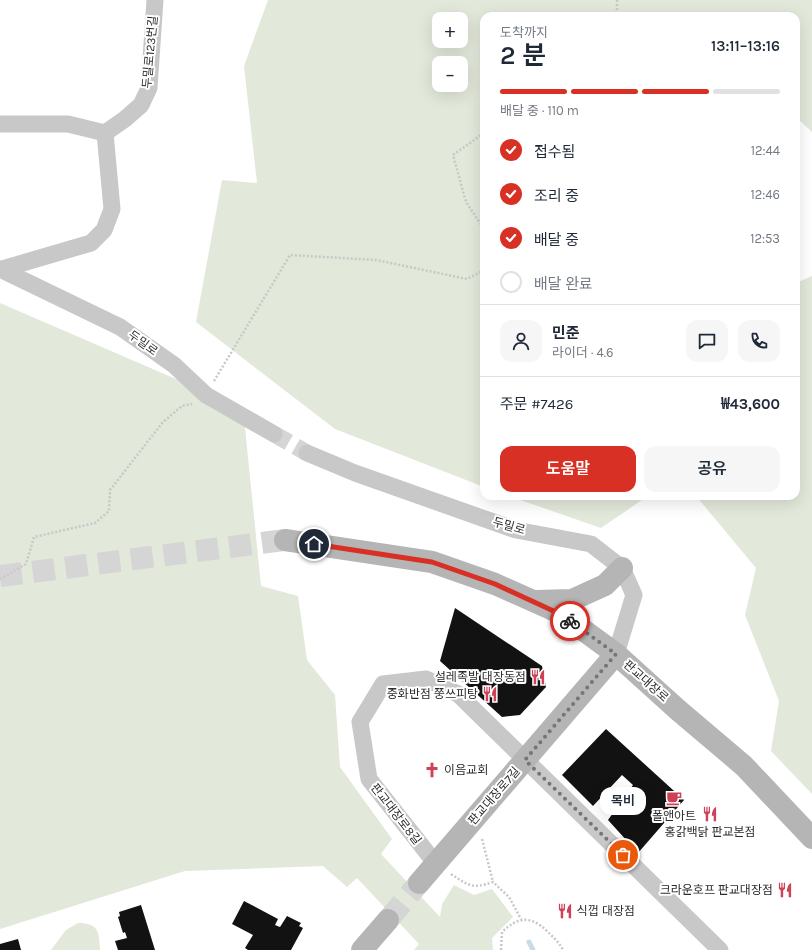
<!DOCTYPE html>
<html lang="ko">
<head>
<meta charset="utf-8">
<style>
	:root { --surface:#fff; --page:#f6f6f7; --text:#1f2937; --muted:#747a83; --line:#e0e1e3; --accent:#d93025 }
	body { margin:0; font-family:Karla,"Noto Sans KR",sans-serif; background:var(--page); color:var(--text); height:100vh; display:flex; flex-direction:column; font-size:15px; white-space:nowrap }
	* { box-sizing:border-box; margin:0 }
	p { font-size:13px; color:var(--muted) }
	.icon { flex:none; width:22px; height:22px; fill:none; stroke:currentColor; stroke-width:2; stroke-linecap:round; stroke-linejoin:round }
	.map { position:relative; flex:1; overflow:hidden }
	.side { position:absolute; left:480px; top:12px; width:320px; height:488px; display:flex; flex-direction:column; background:var(--surface); border-radius:12px; box-shadow:0 4px 16px #0002 }
	.side>* { flex:none }
	.fabs { position:absolute; left:432px; top:12px; display:grid; gap:8px }
	.fabs a { display:grid; place-items:center; width:36px; height:36px; border-radius:8px; background:var(--surface); box-shadow:0 4px 16px #0002; font-size:20px }
	.pin { position:absolute; display:grid; place-items:center; width:34px; height:34px; color:#fff; margin:-17px; border:2px solid #fff; border-radius:50%; box-shadow:0 1px 4px #0007 }
	.courier { position:absolute; display:grid; place-items:center; width:40px; height:40px; margin:-20px; border:3px solid #d93025; border-radius:50%; background:#fff; color:#222; box-shadow:0 1px 5px #0007 }
	.bubble { position:absolute; height:28px; border-radius:12px; background:var(--surface); box-shadow:0 4px 16px #0002; font-size:13px; font-weight:600; line-height:28px; text-align:center }
	.headline em { font-style:normal; font-weight:600 }
	.headline div { display:flex; flex-direction:column-reverse }
	.headline { display:flex; align-items:center; justify-content:space-between; height:68px; padding:0 20px }
	h1 { font-size:26px; font-weight:600; line-height:30px }
	.bar { display:grid; grid-template-columns:repeat(4,1fr); gap:6px 4px; align-content:center; height:48px; padding:0 20px }
	.bar i { height:5px; border-radius:3px; background:var(--line) }
	.bar .on { background:var(--accent) }
	.bar p { grid-column:span 4 }
	.line { display:flex; align-items:center; gap:10px; padding:0 20px; border-top:1px solid var(--line) }
	.line div { flex:1 }
	.round { display:grid; place-items:center; flex:none; width:42px; height:42px; border-radius:12px; background:var(--page) }
	ol { padding:0 20px; list-style:none }
	li { display:flex; align-items:center; gap:12px; height:44px }
	li p { margin-inline-start:auto }
	li .icon { padding:4px; border-radius:50%; background:var(--accent); color:#fff; stroke-width:4 }
	li:last-child { color:var(--muted) }
	li i { width:22px; height:22px; border:2px solid var(--line); border-radius:50% }
	.action { display:flex; gap:8px; margin-top:auto; padding:8px 20px }
	.action a { flex:1; height:46px; border-radius:12px; background:var(--accent); color:#fff; font-size:16px; font-weight:600; line-height:46px; text-align:center }
	.action a+a { background:var(--page); color:var(--text) }
	.map>svg:first-child { display:block }
	.green { fill:#e2e8da; fill-rule:evenodd }
	.lines { fill:none; stroke-linecap:round; stroke-linejoin:round }
	.stream { stroke:#c8dce6; stroke-width:5 }
	.building { fill:#121212 }
	.street-tunnel { stroke:#d5d5d5; stroke-width:17; stroke-dasharray:17 8; stroke-linecap:butt }
	.secondary-tunnel { stroke:#d5d5d5; stroke-width:22; stroke-dasharray:22 11; stroke-linecap:butt }
	.path { stroke:#c8c8c8; stroke-width:2.5; stroke-dasharray:2 2; stroke-linecap:butt }
	.street { stroke:#c8c8c8; stroke-width:17 }
	.secondary { stroke:#b5b5b5; stroke-width:22 }
	.done { stroke:#757575; stroke-width:4; stroke-dasharray:0 7.2 }
	.route { stroke:#d93025; stroke-width:5 }
	.labels { text-anchor:middle; stroke-width:4; stroke-linejoin:round; paint-order:stroke }
	.street-label { font-size:12px; fill:#2b2b2b; stroke:#fff }
	.poi-label { font-size:12px; fill:#2b2b2b; stroke:#fff; text-anchor:end }
</style>
</head>
<body>
<div class="map">
<svg width="812" height="950" viewBox="0 0 812 950">
	<rect width="100%" height="100%" fill="#fff"/>
	<g class="green">
		<path d="M268,0H812V132L796,117V16H484V487L335,429L196,322L222,180L257,183L244,66ZM439,19H461V41H439ZM439,63H461V85H439Z"/>
		<polygon points="812,276 812,794 771,751 779,701 745,615 756,568 696,496 796,496 796,283"/>
		<polygon points="0,303 243,408 261,586 298,596 307,660 335,695 340,767 392,839 381,854 440,917 442,904 454,885 474,895 492,889 513,917 492,938 493,950 414,950 419,944 357,878 347,887 323,866 185,871 0,929"/>
		<polygon points="509,496 668,496 642,500 601,528"/>
		<path d="M78,923C99,923 99,932 100,950H51L66,930Z"/>
	</g>
	<g class="lines">
		<polyline class="stream" points="529,942 533,950"/>
	</g>
	<g class="building">
		<polygon points="455,608 542,666 546,687 520,715 502,717 440,661"/>
		<polygon points="606,729 684,800 638,853 608,820 633,785 622,775 593,806 562,775"/>
		<polygon points="244,901 278,919 275,925 280,927 287,916 301,923 299,926 303,928 291,950 248,950 245,948 253,935 232,924"/>
		<polygon points="141,905 155,950 118,950 115,941 127,938 125,932 123,933 118,917 120,916 119,912"/>
		<polygon points="18,939 21,950 0,950 0,944"/>
	</g>
	<g class="lines">
		<polyline class="street-tunnel" points="274,434 307,453"/>
		<g class="secondary-tunnel">
			<polyline points="0,576 285,540"/>
			<polyline points="388,920 419,883"/>
		</g>
		<g class="path">
			<polyline points="617,0 617,16"/>
			<polyline points="484,133 453,155 466,202 484,229"/>
			<polyline points="214,381 290,255 376,260 467,279 484,270"/>
			<polyline points="0,579 26,564 34,537 95,523 109,511 110,490 163,422 182,406 192,404"/>
			<polyline points="482,839 493,882"/>
			<path d="M451,874C469,886 472,889 493,882L509,897L521,919"/>
			<path d="M501,950L502,932C518,917 530,915 547,931C553,937 559,942 563,950"/>
		</g>
		<g class="street">
			<polyline points="0,124 68,124 105,133"/>
			<polyline points="0,269 120,327 174,365 206,395 274,434"/>
			<polyline points="2,269 91,243 104,230 112,209 105,133 125,119 141,105 149,88 155,0"/>
			<polyline points="307,453 355,473 516,530 591,544 622,568 634,595 616,654"/>
			<polyline points="436,864 369,779 360,722 383,684 426,679 458,694 720,950"/>
		</g>
		<g class="secondary">
			<polyline points="285,540 432,562 495,584 560,613 616,654 678,710 744,766 812,838"/>
			<polyline points="537,601 572,600 605,585 622,568"/>
			<polyline points="419,883 616,654"/>
			<polyline points="362,950 388,920"/>
		</g>
	</g>
	<g class="lines">
		<polyline class="done" points="570,621 616,654 525,760 623,855"/>
		<polyline class="route" points="314,544 432,562 495,584 560,614 570,621"/>
	</g>
	<defs>
		<symbol id="restaurant-bare" viewBox="-9 -9 18 18"><path d="M-5-6h1v4h1v-4h1v4h1v-4h1v5L-1.5 .5V6h-2V.5L-5-1ZM5-6V6H3V1.5H1.5Q1.5-4 5-6Z" fill="#cf4156" stroke="#fff" stroke-width="2.5" paint-order="stroke"/></symbol>
		<symbol id="church-bare" viewBox="-9 -9 18 18"><path d="M-1.2-6h2.4v3.5h3.3v2.4h-3.3V6h-2.4V-.1h-3.3v-2.4h3.3Z" fill="#cf4156" stroke="#fff" stroke-width="2.5" paint-order="stroke"/></symbol>
		<symbol id="cafe-bare" viewBox="-9 -9 18 18"><path d="M-5.5-4.5H6V0H3Q3 3.5 0 3.5H-2.5Q-5.5 3.5-5.5 0ZM3-3.2v2h1.7v-2ZM-6 4.5H4V6H-6Z" fill="#cf4156" stroke="#fff" stroke-width="2.5" paint-order="stroke"/></symbol>
	</defs>
	<g fill-rule="evenodd">
		<use href="#restaurant-bare" x="527" y="666" width="22" height="22"/>
		<use href="#restaurant-bare" x="479" y="683" width="22" height="22"/>
		<use href="#church-bare" x="421" y="759" width="22" height="22"/>
		<use href="#cafe-bare" x="663" y="787" width="22" height="22"/>
		<use href="#restaurant-bare" x="699" y="803" width="22" height="22"/>
		<use href="#restaurant-bare" x="774" y="879" width="22" height="22"/>
		<use href="#restaurant-bare" x="554" y="900" width="22" height="22"/>
	</g>
	<g class="labels">
		<g class="street-label">
			<text transform="translate(150 52) rotate(-85)" y="4">두밀로123번길</text>
			<text transform="translate(143 343) rotate(36)" y="4">두밀로</text>
			<text transform="translate(509 526) rotate(16)" y="4">두밀로</text>
			<text transform="translate(646 681) rotate(42)" y="4">판교대장로</text>
			<text transform="translate(494 796) rotate(-49)" y="4">판교대장로7길</text>
			<text transform="translate(396 814) rotate(52)" y="4">판교대장로8길</text>
		</g>
		<g class="poi-label">
			<text x="526" y="681">설레족발 대장동점</text>
			<text x="478" y="698">중화반점 쭝쓰피탕</text>
			<text x="444" y="774" text-anchor="start">이음교회</text>
			<text x="674" y="820" text-anchor="middle">폴앤아트</text>
			<text x="710" y="836" text-anchor="middle">홍갉백닭 판교본점</text>
			<text x="773" y="894">크라운호프 판교대장점</text>
			<text x="577" y="915" text-anchor="start">식껍 대장점</text>
		</g>
	</g>
</svg>
<div class="fabs">
<a>+</a>
<a>−</a>
</div>
<div class="pin" style="left:623px;top:855px;background:#ea580c"><svg class="icon" aria-label="bag" viewBox="0 0 24 24"><path d="M5 8h14l-1 12H6zM9 8a3 3 0 0 1 6 0"/></svg></div>
<div class="pin" style="left:314px;top:544px;background:#1f2937"><svg class="icon" aria-label="home" viewBox="0 0 24 24"><path d="M3 11l9-7 9 7M6 9v11h12V9"/></svg></div>
<div class="courier" style="left:570px;top:621px"><svg class="icon" aria-label="bike" viewBox="0 0 24 24"><circle cx="6" cy="16" r="4"/><circle cx="18" cy="16" r="4"/><path d="M6 16l4-8h5l3 8M10 8l3 8H6M13 5h3"/></svg></div>
<div class="bubble" style="left:600px;top:787px;width:46px">목비</div>
<section class="side">
<div class="headline"><div><h1>2 분</h1><p>도착까지</p></div><em>13:11–13:16</em></div>
<div class="bar"><i class="on"></i><i class="on"></i><i class="on"></i><i></i><p>배달 중 · 110 m</p></div>
<ol>
<li><svg class="icon" aria-label="check" viewBox="0 0 24 24"><path d="M5 12l5 5 9-10"/></svg>접수됨<p>12:44</p></li>
<li><svg class="icon" aria-label="check" viewBox="0 0 24 24"><path d="M5 12l5 5 9-10"/></svg>조리 중<p>12:46</p></li>
<li><svg class="icon" aria-label="check" viewBox="0 0 24 24"><path d="M5 12l5 5 9-10"/></svg>배달 중<p>12:53</p></li>
<li><i></i>배달 완료</li>
</ol>
<div class="line" style="height:72px"><a class="round"><svg class="icon" aria-label="person" viewBox="0 0 24 24"><circle cx="12" cy="8" r="4"/><path d="M4 21q1-7 8-7t8 7"/></svg></a><div><b>민준</b><p>라이더 · 4.6</p></div><a class="round"><svg class="icon" aria-label="chat" viewBox="0 0 24 24"><path d="M4 5h16v11H9l-5 4z"/></svg></a><a class="round"><svg class="icon" aria-label="phone" viewBox="0 0 24 24"><path d="M5 4h4l2 5-3 2q2 4 5 5l2-3 5 2v4C11 20 4 13 5 4z"/></svg></a></div>
<div class="line" style="height:52px"><div>주문 #7426</div><b>₩43,600</b></div>
<div class="action"><a>도움말</a><a>공유</a></div>
</section>
</div>
</body>
</html>
